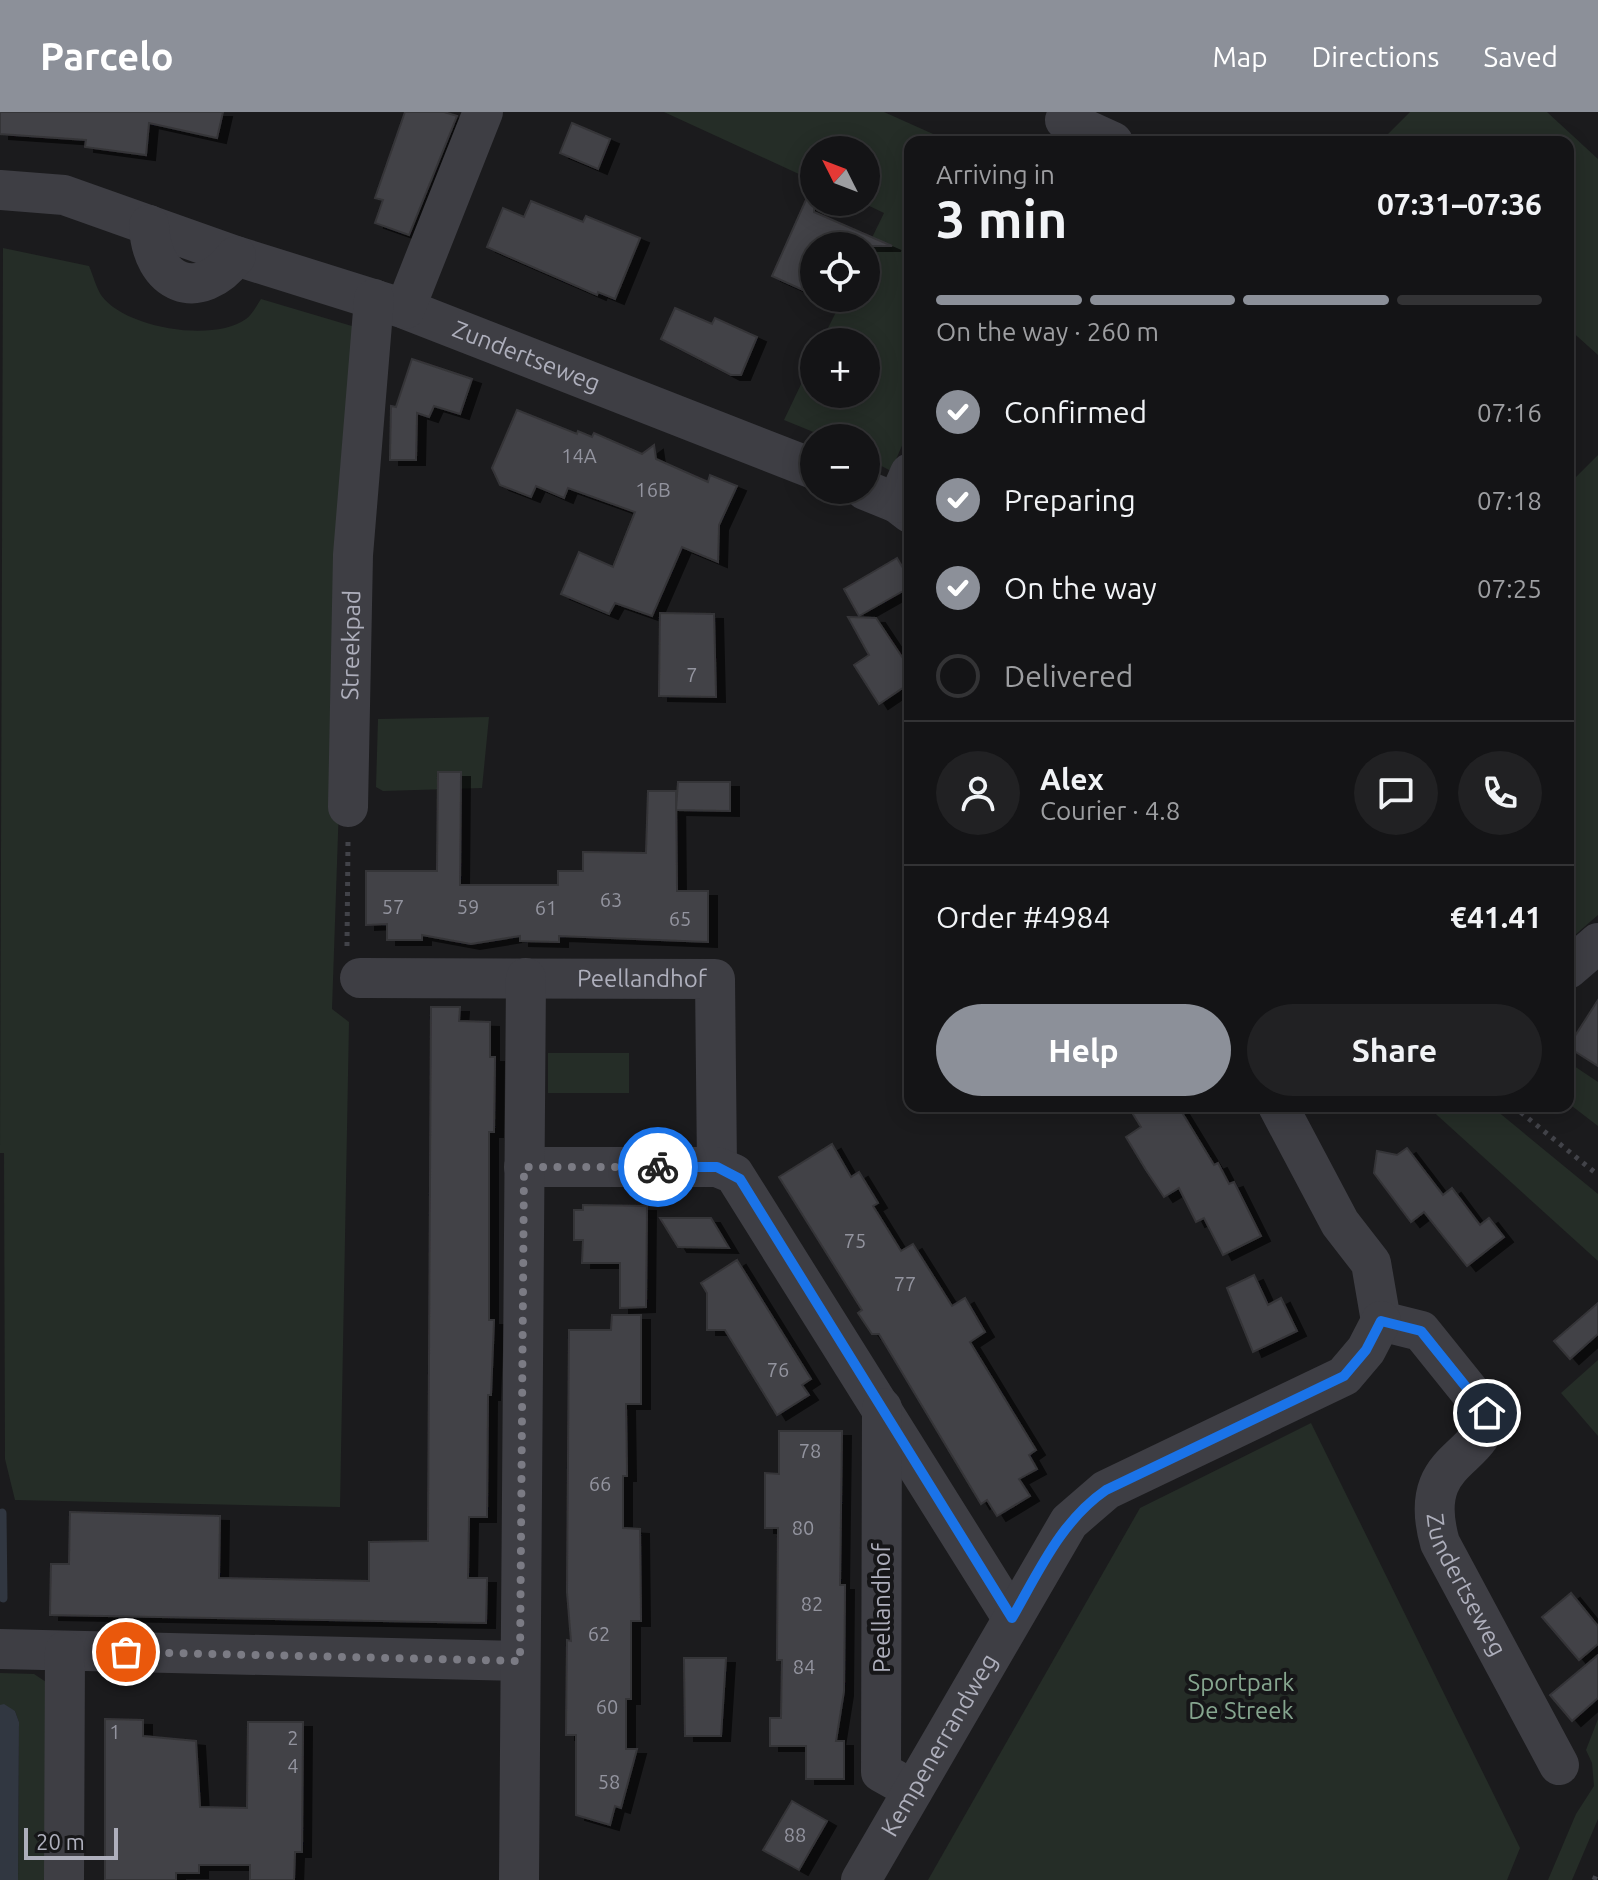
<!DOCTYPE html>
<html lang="en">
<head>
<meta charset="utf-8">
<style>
	:root { --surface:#141416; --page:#212123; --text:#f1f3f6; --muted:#9d9ea1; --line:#333335; --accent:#8c9099 }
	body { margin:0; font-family:Ubuntu,sans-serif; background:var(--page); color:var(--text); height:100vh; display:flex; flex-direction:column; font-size:30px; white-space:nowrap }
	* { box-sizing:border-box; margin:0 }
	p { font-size:26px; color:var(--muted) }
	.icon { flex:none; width:44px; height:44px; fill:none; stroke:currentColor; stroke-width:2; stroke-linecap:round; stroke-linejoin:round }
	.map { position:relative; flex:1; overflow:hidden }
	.panel { position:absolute; left:904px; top:24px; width:670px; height:976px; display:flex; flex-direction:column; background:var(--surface); border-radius:16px; box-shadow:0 4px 20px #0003,0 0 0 2px var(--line) }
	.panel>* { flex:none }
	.needle { width:52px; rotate:312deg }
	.tools { position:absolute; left:800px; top:24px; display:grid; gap:16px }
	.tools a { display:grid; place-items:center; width:80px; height:80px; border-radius:50%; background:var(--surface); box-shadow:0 4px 20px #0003,0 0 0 2px var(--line); font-size:40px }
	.scale { position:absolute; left:24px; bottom:20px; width:94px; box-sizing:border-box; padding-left:8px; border:4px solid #aeafbc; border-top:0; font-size:22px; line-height:28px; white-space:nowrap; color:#aeafbc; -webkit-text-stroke:6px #161618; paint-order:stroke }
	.pin { position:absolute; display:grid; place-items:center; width:68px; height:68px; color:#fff; margin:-34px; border:4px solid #fff; border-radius:50%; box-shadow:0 2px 8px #0007 }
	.courier { position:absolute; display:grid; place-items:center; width:80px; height:80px; margin:-40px; border:6px solid #1a73e8; border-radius:50%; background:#fff; color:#222; box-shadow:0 2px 10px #0007 }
	.summary em { font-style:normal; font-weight:700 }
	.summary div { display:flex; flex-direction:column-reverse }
	.summary { display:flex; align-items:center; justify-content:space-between; height:136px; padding:0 32px }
	h1 { font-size:52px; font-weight:700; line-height:60px }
	.bar { display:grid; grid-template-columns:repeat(4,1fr); gap:12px 8px; align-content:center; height:96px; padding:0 32px }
	.bar i { height:10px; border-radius:6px; background:var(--line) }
	.bar .current { background:var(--accent) }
	.bar p { grid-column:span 4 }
	.line { display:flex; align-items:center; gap:20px; padding:0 32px; border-top:2px solid var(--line) }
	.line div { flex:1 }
	.round { display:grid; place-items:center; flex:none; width:84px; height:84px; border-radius:42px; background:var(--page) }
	ol { padding:0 32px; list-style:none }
	li { display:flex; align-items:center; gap:24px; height:88px }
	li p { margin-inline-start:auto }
	li .icon { padding:8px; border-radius:50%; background:var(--accent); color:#fff; stroke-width:4 }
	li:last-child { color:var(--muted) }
	li i { width:44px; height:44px; border:4px solid var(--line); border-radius:50% }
	.primary-button { display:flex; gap:16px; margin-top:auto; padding:16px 32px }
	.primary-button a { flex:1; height:92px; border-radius:48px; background:var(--accent); color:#fff; font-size:32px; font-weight:700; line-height:92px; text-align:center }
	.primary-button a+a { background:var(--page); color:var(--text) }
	header { display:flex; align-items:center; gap:48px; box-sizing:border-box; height:112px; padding:0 40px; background:var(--accent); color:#fff }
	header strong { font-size:38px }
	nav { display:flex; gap:44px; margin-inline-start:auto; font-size:28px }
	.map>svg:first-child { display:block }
	.green { fill:#252d27 }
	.water { fill:#313741 }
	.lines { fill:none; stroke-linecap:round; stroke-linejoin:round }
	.stream { stroke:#313741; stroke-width:9 }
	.building { fill:#434347; stroke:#363539; stroke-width:2; filter:url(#shadow) }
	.path { stroke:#424349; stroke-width:5; stroke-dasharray:4 6; stroke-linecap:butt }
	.minor { stroke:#3e3e44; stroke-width:40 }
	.done { stroke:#7b7b84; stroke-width:8; stroke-dasharray:0 14.4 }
	.route { stroke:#1a73e8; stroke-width:10 }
	.labels { text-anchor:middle; stroke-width:8; stroke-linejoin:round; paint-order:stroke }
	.number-label { font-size:20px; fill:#93949f }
	.street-label { font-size:24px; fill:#aeafbc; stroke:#161618 }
	.park-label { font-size:24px; fill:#86a68f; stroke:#161618 }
</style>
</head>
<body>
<header>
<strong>Parcelo</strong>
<nav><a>Map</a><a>Directions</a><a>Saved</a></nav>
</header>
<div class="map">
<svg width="1598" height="1768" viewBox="0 0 1598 1768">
	<defs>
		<filter id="shadow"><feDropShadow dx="9" dy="5" stdDeviation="0" flood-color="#0009"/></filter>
	</defs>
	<rect width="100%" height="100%" fill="#1b1b1d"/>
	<g class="green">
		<polygon points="664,0 884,0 951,30 910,30 910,315 891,359 866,346 866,326 828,326 784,308 814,245 814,282 866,282 866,230 821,230 843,186 866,186 866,138 884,101 861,90 866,90 866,38 814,38 814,69"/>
		<polygon points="1410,0 1547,0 1598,47 1598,243 1568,216 1568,30 1380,30"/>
		<path d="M3,136L89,154C93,163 96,175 101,183C124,216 213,231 246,207C252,203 257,193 261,187L362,217L351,343L332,897L349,910L340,1395L15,1388L5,1347L4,1041H0Z"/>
		<polygon points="1598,343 1598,803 1568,829 1568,373"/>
		<polygon points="489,605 482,676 383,679 376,675 378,607"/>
		<rect x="548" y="941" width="81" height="40"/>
		<polygon points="1568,950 1598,970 1598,1014 1568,991"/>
		<polygon points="1427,994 1491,994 1598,1082 1598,1149"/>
		<polygon points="1598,1248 1598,1324 1561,1281"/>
		<polygon points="1311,1311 1520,1736 1507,1768 928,1768 1140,1396"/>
		<polygon points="0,1561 34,1562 46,1570 54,1768 18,1768 19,1610 15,1599 0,1593"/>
		<polygon points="1598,1607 1598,1707 1572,1768 1548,1768 1576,1702 1594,1674 1592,1651 1586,1638"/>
	</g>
	<polygon class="water" points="4,1592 15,1599 19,1610 18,1768 0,1768 0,1593"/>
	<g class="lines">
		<polyline class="stream" points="2,1401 3,1486"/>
	</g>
	<g class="building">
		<polygon points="0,0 223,0 217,26 149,11 146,43 85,35 86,28 0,22"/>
		<polygon points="405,0 444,0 457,4 409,123 375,111 383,88 375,86"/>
		<polygon points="572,11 610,27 598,57 560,41"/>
		<polygon points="814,70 814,100 892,134 814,134 814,183 772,164"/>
		<polygon points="531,89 583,110 586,104 640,126 615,187 598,180 597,183 487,135 503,96 524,105"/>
		<polygon points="675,196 712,212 715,206 757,225 741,263 731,263 661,227"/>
		<polygon points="412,247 472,267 460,302 434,294 429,305 417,301 416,348 390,348 391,294 396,295"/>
		<polygon points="517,298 577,322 578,319 592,325 594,321 642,342 654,333 656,347 708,370 710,363 737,374 719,413 718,450 682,435 652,504 615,491 609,502 561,482 579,440 613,455 635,400 568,376 564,386 536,374 531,385 500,373 492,356"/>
		<polygon points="897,446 910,468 910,475 859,504 844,477"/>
		<polygon points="660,501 714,502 716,585 659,584"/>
		<polygon points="848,505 876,506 910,557 910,571 879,592 854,553 869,543"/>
		<polygon points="438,660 461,660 460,773 558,773 558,759 583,759 583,740 646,741 648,679 676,679 677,779 708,779 708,830 559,824 559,830 520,829 520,824 471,832 422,823 422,828 387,828 387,812 366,813 366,759 437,759"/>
		<polygon points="678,670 730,670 730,699 676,698"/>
		<polygon points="1598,888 1598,954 1568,935"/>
		<polygon points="431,895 460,895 459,909 490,910 490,945 495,945 494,1020 489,1020 489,1208 494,1208 491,1283 488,1283 487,1405 469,1405 468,1466 487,1466 486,1511 50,1503 51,1452 69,1452 70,1400 220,1404 219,1466 369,1469 369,1430 428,1429"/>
		<polygon points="1128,994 1178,994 1214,1053 1218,1051 1229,1072 1234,1070 1261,1124 1223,1143 1204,1106 1196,1110 1179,1076 1164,1085 1146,1058 1126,1025 1141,1015"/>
		<polygon points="832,1032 851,1065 859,1060 878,1091 873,1094 901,1139 913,1132 952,1194 965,1186 985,1220 970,1230 1036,1338 1029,1343 1037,1357 1019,1367 1030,1384 997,1404 987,1388 981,1392 879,1222 872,1222 858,1201 862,1198 779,1065"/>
		<polygon points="1407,1036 1443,1083 1452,1076 1480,1113 1489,1106 1504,1125 1467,1154 1424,1100 1411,1110 1374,1061 1377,1039 1397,1043"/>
		<polygon points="583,1093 647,1094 646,1195 620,1196 620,1151 582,1151 583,1128 574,1128 574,1098 583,1098"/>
		<polygon points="660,1106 711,1106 729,1136 678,1135"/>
		<polygon points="737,1148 811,1267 802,1273 809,1283 777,1303 725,1218 707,1218 707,1181 701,1171"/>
		<polygon points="1254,1163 1268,1193 1281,1186 1297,1219 1253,1240 1227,1176"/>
		<polygon points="1598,1191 1598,1222 1570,1247 1554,1229"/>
		<polygon points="612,1203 641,1203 641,1292 626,1292 627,1364 623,1364 623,1416 640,1417 641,1509 631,1509 631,1587 626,1587 626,1637 637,1637 621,1696 615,1694 610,1713 576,1703 576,1623 566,1623 567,1528 571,1529 567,1480 569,1218 611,1218"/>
		<polygon points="779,1319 842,1319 840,1473 845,1473 844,1579 836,1629 844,1629 844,1667 806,1667 806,1634 770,1634 770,1606 781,1606 782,1548 777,1548 778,1416 765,1416 765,1361 779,1362"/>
		<polygon points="1571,1481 1598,1514 1598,1532 1579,1548 1542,1505"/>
		<polygon points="1598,1543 1598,1586 1572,1609 1550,1583"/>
		<polygon points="684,1546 726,1546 721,1624 685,1624"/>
		<polygon points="105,1607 143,1608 143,1624 196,1629 200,1695 247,1696 248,1610 303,1610 302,1740 295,1740 294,1768 250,1768 250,1753 199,1753 199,1761 176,1761 176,1768 105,1768"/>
		<polygon points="792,1689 827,1709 799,1758 763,1738"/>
	</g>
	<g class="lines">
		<g class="path">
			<polyline points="347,834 348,728"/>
			<polyline points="1513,994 1598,1063"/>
			<polyline points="1594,1768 1598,1759"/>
		</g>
		<g class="minor">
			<polyline points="1065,8 1113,30"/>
			<path id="s1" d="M0,78L64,83L236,144L405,197L814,357"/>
			<path d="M149,113C151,172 199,193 236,144"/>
			<polyline points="405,197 483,0"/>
			<polyline points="865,378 897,391 910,401"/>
			<polyline points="897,391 910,361"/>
			<path id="s2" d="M348,695L353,443L374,187"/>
			<polyline points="1568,857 1598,831"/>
			<path id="s3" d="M360,866L715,867L717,1055"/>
			<path id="s4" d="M1278,994L1340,1111L1371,1151L1381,1209L1421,1219L1487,1301C1485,1351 1415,1343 1440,1431L1559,1653"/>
			<polyline points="524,1055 717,1055 734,1062 1012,1506"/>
			<polyline points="882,1296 881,1660 913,1678"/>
			<polyline points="0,1537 520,1549"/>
			<polyline points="64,1768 65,1539"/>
			<polyline points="519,1768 526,866"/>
			<path id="s5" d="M861,1768L1069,1410L1106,1378L1344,1264L1366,1238L1381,1209"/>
		</g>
	</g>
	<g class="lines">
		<polyline class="done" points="126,1540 520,1549 524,1055 658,1055"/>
		<path class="route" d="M658,1055H717L740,1067L1012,1506C1039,1459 1061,1409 1106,1378L1344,1264L1366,1238L1381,1209L1421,1219L1487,1301"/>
	</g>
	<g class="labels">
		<g class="number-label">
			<text x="579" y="351">14A</text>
			<text x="653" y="385">16B</text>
			<text x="692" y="570">7</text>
			<text x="611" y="795">63</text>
			<text x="393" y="802">57</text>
			<text x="468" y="802">59</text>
			<text x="546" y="803">61</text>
			<text x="680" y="814">65</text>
			<text x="855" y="1136">75</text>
			<text x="905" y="1179">77</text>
			<text x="778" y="1265">76</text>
			<text x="810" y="1346">78</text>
			<text x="600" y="1379">66</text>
			<text x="803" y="1423">80</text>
			<text x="812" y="1499">82</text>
			<text x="599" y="1529">62</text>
			<text x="804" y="1562">84</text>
			<text x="607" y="1602">60</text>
			<text x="115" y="1627">1</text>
			<text x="293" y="1633">2</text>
			<text x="293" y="1661">4</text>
			<text x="609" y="1677">58</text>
			<text x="795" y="1730">88</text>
		</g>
		<g class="street-label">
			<text dy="8" stroke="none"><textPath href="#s1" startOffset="554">Zundertseweg</textPath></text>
			<text dy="8" stroke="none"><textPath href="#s2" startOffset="162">Streekpad</textPath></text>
			<text dy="8" stroke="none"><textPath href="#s3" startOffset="282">Peellandhof</textPath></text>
			<text dy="8" stroke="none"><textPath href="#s4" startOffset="584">Zundertseweg</textPath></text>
			<text transform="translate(882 1496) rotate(-90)" y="8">Peellandhof</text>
			<text dy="8" stroke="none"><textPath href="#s5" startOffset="156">Kempenerrandweg</textPath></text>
		</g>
		<g class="park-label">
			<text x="1241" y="1579">Sportpark<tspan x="1241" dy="28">De Streek</tspan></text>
		</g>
	</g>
</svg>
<div class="tools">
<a><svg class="needle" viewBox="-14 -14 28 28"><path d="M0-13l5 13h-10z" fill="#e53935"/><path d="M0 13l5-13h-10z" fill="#9d9ea1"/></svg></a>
<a><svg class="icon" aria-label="locate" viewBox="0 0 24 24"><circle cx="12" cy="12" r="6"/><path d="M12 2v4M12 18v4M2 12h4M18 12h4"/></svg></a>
<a>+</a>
<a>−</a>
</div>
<div class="scale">20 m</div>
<div class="pin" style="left:126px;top:1540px;background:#ea580c"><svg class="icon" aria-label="bag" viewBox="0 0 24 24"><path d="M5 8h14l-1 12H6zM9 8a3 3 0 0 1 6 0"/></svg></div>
<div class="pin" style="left:1487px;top:1301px;background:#1f2937"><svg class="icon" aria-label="home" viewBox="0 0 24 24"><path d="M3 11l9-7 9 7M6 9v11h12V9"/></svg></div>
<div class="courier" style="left:658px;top:1055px"><svg class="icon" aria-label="bike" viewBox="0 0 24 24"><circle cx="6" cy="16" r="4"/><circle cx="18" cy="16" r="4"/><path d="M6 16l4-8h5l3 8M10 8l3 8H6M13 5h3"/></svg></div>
<section class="panel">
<div class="summary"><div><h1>3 min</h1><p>Arriving in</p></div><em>07:31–07:36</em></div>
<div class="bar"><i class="current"></i><i class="current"></i><i class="current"></i><i></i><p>On the way · 260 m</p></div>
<ol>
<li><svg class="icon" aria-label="check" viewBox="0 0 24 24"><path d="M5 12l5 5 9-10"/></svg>Confirmed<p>07:16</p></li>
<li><svg class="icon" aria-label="check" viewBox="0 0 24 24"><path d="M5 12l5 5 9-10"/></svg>Preparing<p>07:18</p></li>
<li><svg class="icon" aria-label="check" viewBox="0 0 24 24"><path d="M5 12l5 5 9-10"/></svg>On the way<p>07:25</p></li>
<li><i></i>Delivered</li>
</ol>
<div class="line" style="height:144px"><a class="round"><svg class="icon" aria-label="person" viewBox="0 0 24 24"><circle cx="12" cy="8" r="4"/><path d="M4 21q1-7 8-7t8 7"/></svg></a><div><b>Alex</b><p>Courier · 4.8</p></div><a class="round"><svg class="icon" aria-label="chat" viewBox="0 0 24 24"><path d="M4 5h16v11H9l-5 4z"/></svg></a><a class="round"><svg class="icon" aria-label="phone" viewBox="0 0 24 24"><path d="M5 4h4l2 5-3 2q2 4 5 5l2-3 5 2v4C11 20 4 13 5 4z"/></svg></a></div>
<div class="line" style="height:104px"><div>Order #4984</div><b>€41.41</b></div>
<div class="primary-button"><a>Help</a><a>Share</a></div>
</section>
</div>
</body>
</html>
